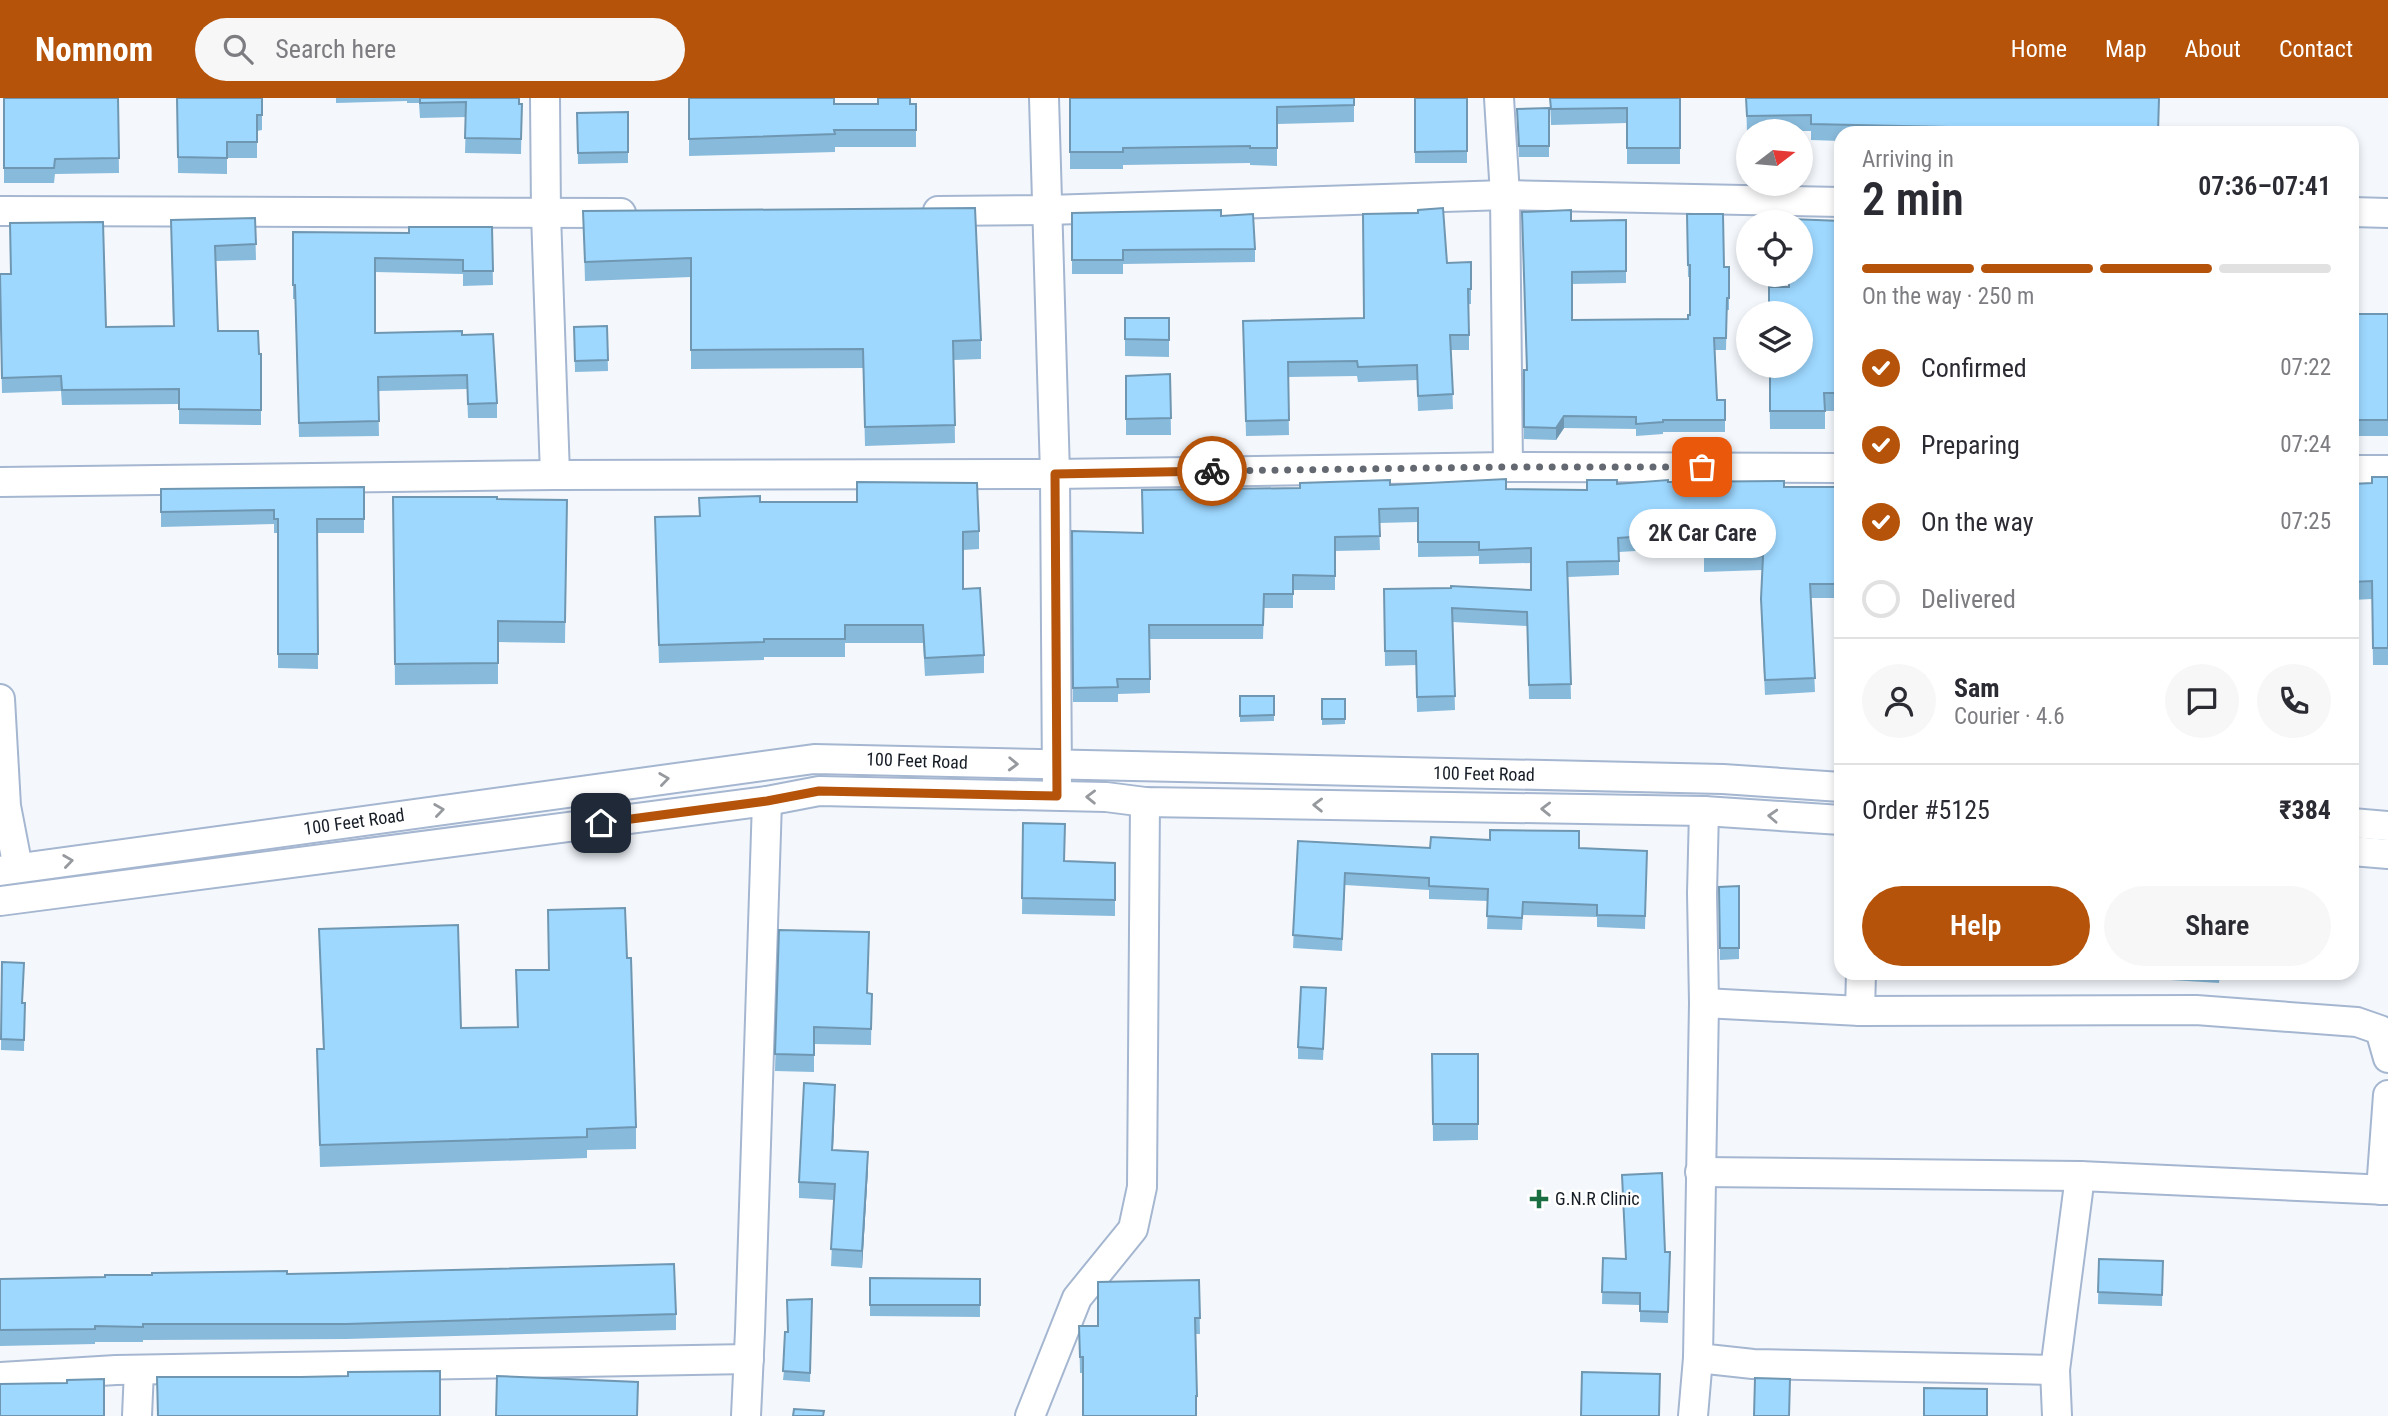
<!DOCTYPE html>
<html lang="en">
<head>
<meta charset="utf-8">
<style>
	:root { --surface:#fff; --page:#f7f7f7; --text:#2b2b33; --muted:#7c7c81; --line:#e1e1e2; --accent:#b45309 }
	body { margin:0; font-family:"Roboto Condensed",sans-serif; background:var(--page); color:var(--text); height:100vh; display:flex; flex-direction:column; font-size:26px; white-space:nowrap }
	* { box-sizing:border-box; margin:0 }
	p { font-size:23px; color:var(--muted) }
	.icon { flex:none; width:38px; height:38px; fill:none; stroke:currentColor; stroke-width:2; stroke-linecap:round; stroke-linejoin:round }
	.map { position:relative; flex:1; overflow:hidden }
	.panel { position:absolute; left:1834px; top:28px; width:525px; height:854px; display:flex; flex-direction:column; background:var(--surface); border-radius:21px; box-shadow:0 4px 10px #0003 }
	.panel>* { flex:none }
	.needle { width:46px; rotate:74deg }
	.buttons { position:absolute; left:1736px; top:21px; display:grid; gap:14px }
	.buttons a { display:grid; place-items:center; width:77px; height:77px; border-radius:50%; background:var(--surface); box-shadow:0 4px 10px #0003; font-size:35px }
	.pin { position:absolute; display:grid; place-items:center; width:60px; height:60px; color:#fff; margin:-30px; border-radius:14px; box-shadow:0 4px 10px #0006 }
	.courier { position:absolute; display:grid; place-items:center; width:70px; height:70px; margin:-35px; border:5px solid #b45309; border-radius:50%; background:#fff; color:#222; box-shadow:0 2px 9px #0007 }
	.bubble { position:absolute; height:49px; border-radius:24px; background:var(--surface); box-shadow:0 4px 10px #0003; font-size:23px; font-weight:600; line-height:49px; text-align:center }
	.overview em { font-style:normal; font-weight:600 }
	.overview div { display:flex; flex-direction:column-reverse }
	.overview { display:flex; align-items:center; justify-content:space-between; height:119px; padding:0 28px }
	h1 { font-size:46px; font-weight:600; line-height:52px }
	.bar { display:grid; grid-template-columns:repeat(4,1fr); gap:10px 7px; align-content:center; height:84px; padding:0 28px }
	.bar i { height:9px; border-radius:5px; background:var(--line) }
	.bar .selected { background:var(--accent) }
	.bar p { grid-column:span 4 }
	.line { display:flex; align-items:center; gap:18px; padding:0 28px; border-top:2px solid var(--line) }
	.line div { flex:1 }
	.round { display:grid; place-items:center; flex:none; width:74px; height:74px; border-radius:37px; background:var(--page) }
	ol { padding:0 28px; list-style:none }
	li { display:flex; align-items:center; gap:21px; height:77px }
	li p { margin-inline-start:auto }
	li .icon { padding:7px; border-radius:50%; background:var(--accent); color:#fff; stroke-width:4 }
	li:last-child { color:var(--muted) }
	li i { width:38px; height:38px; border:4px solid var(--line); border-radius:50% }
	.cta { display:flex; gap:14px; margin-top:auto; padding:14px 28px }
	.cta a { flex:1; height:80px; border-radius:42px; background:var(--accent); color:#fff; font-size:28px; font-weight:600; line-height:80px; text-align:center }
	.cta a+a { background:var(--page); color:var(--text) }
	header { display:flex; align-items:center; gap:42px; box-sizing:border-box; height:98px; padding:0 35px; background:var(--accent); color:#fff }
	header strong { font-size:33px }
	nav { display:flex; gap:38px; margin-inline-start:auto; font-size:24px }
	.search { width:490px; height:63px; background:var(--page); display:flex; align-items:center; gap:18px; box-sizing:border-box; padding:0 24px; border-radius:38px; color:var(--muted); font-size:26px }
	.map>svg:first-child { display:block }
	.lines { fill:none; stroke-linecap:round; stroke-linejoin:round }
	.minor-casing { stroke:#a5b6d0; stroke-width:32 }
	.minor { stroke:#fff; stroke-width:28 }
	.wall { fill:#88badb }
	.shaded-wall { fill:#6f97b2 }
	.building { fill:#9ed8ff; stroke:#6f97b2; stroke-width:2 }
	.oneway { stroke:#96999d }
	.done { stroke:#646971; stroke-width:7; stroke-dasharray:0 12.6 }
	.route { stroke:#b45309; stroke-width:9 }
	.poi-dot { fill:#196f42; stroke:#fff; stroke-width:2.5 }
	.labels { text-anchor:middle; stroke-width:5; stroke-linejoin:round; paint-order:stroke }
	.street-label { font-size:18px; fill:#161c25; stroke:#fff }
	.poi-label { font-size:18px; fill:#161c25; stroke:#fff; text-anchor:start }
</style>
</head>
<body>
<header>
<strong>Nomnom</strong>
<div class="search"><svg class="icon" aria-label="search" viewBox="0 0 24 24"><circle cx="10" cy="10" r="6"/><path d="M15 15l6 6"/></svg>Search here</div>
<nav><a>Home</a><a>Map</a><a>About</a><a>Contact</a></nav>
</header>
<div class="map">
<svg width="2388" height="1318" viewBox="0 0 2388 1318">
	<rect width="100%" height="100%" fill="#f4f8fd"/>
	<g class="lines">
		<defs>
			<g id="minor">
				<polyline points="545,0 546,116 555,377"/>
				<polyline points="1044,0 1055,376 1057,687"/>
				<polyline points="1499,0 1505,97 1508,369"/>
				<polyline points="0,113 621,115"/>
				<polyline points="938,113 1048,112 1505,97 1841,104"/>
				<polyline points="2352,114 2388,115"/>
				<polyline points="2352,372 2388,372"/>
				<polyline points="0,384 555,377 1055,376 1508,369 1841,370"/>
				<polyline points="0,601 6,708 18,770"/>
				<polyline points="1704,713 1702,795 1704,905 1698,1260 1753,1266 2055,1272"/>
				<polyline points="2352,725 2388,728"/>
				<polyline points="2352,753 2388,756"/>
				<polyline points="0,773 814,661 1723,681 1841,689"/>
				<polyline points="0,803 767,703 819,693 1106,699 1145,704 1704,713 1841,722"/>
				<polyline points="1704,905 1860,913 2196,912 2357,924 2380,932 2388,960"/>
				<polyline points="1860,913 1861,875"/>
				<polyline points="1700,1074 2080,1078 2388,1092"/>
				<polyline points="2381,1092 2388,997"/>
				<polyline points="0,1279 116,1272 749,1261"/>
				<polyline points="137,1318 139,1272"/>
				<polyline points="746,1318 750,1233 767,703"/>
				<polyline points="1030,1318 1077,1200 1133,1131 1142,1089 1145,704"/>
				<polyline points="1693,1318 1698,1260"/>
				<polyline points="2057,1318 2055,1272 2080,1078"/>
			</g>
		</defs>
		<use href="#minor" class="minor-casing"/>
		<use href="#minor" class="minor"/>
	</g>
	<g class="wall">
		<polygon points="4,0 118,0 119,75 55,76 54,85 4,85"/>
		<polygon points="177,0 262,0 262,32 257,33 257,60 227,60 227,76 178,75"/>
		<polygon points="336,0 519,0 519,6 522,6 521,56 465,55 466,19 420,20 419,5 407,5 407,3 336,5"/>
		<polygon points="689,0 834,6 878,6 877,0 910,0 910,6 916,6 916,49 835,49 835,54 689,58"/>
		<polygon points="1070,0 1354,0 1354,24 1277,26 1277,68 1250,67 1250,65 1123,67 1123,71 1070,71"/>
		<polygon points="1414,0 1467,0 1467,65 1415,65"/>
		<polygon points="1550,0 1680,0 1680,66 1627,66 1627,25 1551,27"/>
		<polygon points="1746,0 2159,35 1841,35 1841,43 1811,42 1811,33 1748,33 1748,35 1747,35"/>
		<polygon points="1549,10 1549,59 1519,59 1517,11"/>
		<polygon points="628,14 628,65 578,66 577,15"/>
		<polygon points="583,113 981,242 981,261 954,262 955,345 865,348 863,270 691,271 691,179 585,183"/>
		<polygon points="1072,115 1221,118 1255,151 1255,164 1123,166 1123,176 1072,176"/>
		<polygon points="1687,116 1724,169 1729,169 1729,212 1727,212 1726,252 1715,252 1717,302 1725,302 1725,334 1663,334 1663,336 1636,338 1636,331 1564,330 1556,342 1524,341 1524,272 1527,272 1571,123 1626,122 1626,185 1572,186 1572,222 1688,221 1690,217 1690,179 1688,179"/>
		<polygon points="255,120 256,162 216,163 218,233 259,256 261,256 261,327 179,326 179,306 62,307 61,293 2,295 0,197 106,229 173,228 171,122"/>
		<polygon points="1841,123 1841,313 1825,313 1825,331 1770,331 1769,268 1789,189"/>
		<polygon points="492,129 493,187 463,188 463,176 375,174 375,235 462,237 497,305 497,320 468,320 467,291 378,293 379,338 299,339 295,201 293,201 293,134 409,135"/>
		<polygon points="1471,164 1471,206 1469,206 1469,252 1451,252 1453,311 1418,313 1417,282 1358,284 1357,278 1288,279 1289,337 1246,338 1243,223 1364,220 1447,165"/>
		<rect x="2352" y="216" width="36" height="122"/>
		<polygon points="1125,220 1169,220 1169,259 1125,258"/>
		<polygon points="607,228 608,273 575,274 574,229"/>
		<polygon points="1170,276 1171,337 1126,337 1126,278"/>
		<polygon points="2388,379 2388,567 2373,567 2372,501 2352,502 2352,386 2372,385"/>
		<polygon points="1668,384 1784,389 1841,389 1841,500 1811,500 1815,594 1765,597 1761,515 1762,472 1704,474 1704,449 1619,454 1619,477 1568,479 1571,601 1529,601 1527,528 1453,524 1455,612 1417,614 1416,567 1385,568 1384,491 1531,492 1531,465 1479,466 1479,458 1418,459 1418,424 1379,425 1380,452 1335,453 1335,492 1293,492 1293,510 1264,510 1263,541 1150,541 1150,595 1118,596 1118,604 1073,604 1072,433 1143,435 1300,390 1390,387 1506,391 1587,392 1617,386"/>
		<polygon points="364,389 364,435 317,435 318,571 278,570 278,435 274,435 274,426 161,429 161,391"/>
		<polygon points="393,399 567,402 565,545 498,544 498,586 395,587"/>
		<polygon points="760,404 979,433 979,451 963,452 963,491 984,557 984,575 925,578 923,545 845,545 845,559 764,559 764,562 659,565 655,437 699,418"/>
		<polygon points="1240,598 1274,598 1274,623 1240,624"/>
		<polygon points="1322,601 1345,601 1345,626 1322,627"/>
		<polygon points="1023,725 1065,763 1115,765 1115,818 1022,816"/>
		<polygon points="1298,743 1430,750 1579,750 1647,753 1645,831 1597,829 1597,819 1523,817 1522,832 1487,831 1488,803 1429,801 1429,792 1345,787 1342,853 1293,850"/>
		<polygon points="1739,788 1739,861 1720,862 1719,789"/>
		<polygon points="548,812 627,860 636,1029 636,1051 587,1052 587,1060 320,1069 317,951 323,951 319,831 461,930 517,929 516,872 549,872"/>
		<polygon points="779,832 868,895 872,896 871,947 814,946 814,974 775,973"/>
		<polygon points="2,864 24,876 22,905 25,905 24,953 1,952"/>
		<polygon points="2049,875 2220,875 2219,885 2171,882 2171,880 2049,879"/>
		<polygon points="1326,901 1323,962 1298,961 1298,949"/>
		<polygon points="1432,956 1478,956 1478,1042 1433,1043"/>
		<polygon points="835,1003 833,1052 868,1071 862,1170 831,1168 834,1102 799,1100 799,1084"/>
		<polygon points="1665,1154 1670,1154 1668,1225 1640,1224 1640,1207 1602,1206 1603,1160 1626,1161"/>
		<polygon points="2099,1161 2163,1163 2162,1208 2098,1206"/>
		<polygon points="287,1176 676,1216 676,1232 346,1241 143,1242 143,1244 95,1244 95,1246 0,1248 0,1181"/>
		<polygon points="870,1180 980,1181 980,1219 870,1218"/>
		<polygon points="1199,1182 1200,1236 1196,1236 1197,1314 1083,1275 1080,1275 1079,1228 1098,1228"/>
		<polygon points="812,1201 810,1284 783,1282 788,1234"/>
	</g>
	<g class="shaded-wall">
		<polygon points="1564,318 1564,330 1556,342 1556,330"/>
		<polygon points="835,987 835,1003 832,1069 832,1052"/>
		<polygon points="868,1054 868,1071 862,1170 862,1153"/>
	</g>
	<g class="building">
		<polygon points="4,0 118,0 119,60 55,61 54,70 4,70"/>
		<polygon points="177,0 262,0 262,17 257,17 257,44 227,44 227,60 178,59"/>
		<polygon points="420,0 519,0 519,6 522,6 521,41 465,40 466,4 420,5"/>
		<polygon points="689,0 834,0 834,6 878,6 878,0 910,0 910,6 916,6 916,32 834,32 835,36 689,41"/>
		<polygon points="1070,0 1354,0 1354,7 1277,9 1277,50 1250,50 1250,48 1123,50 1123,54 1070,54"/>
		<polygon points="1415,0 1467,0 1467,53 1415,54"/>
		<polygon points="1550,0 1680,0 1680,50 1627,50 1627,10 1551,11"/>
		<polygon points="1746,0 2159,0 2158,35 1946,35 1947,29 1811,26 1811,17 1747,18"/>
		<polygon points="1549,10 1549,48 1519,48 1517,11"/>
		<polygon points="628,14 628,54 578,55 577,15"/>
		<polygon points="975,110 981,242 953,243 955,327 865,329 863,251 691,252 691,160 585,164 583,113"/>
		<polygon points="1443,110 1447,165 1471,164 1471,191 1468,191 1469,237 1450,237 1453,296 1418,298 1417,267 1358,269 1357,263 1288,264 1289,322 1246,323 1243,223 1364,220 1363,116 1418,115 1418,112"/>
		<polygon points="1221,112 1221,118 1253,116 1255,151 1123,152 1123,162 1072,162 1072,115"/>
		<polygon points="1571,112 1571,123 1626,122 1626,173 1572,174 1572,222 1688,221 1688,217 1690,217 1690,167 1688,167 1687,116 1723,116 1724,169 1729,169 1729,200 1727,200 1726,240 1714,240 1717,302 1725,302 1725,322 1663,322 1663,324 1636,326 1636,319 1564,318 1556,330 1524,329 1524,272 1527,272 1522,114"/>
		<polygon points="255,120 256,146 215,148 218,233 258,233 259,256 261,256 261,312 179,311 179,291 62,292 61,278 2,280 0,176 11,176 10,125 103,124 106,229 174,228 171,122"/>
		<polygon points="1791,121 1841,123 1841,295 1824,295 1825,313 1770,313 1770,268 1801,268 1801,215 1769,215 1769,189 1789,189 1789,177 1801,177 1801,124 1791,124"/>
		<polygon points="409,129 492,129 493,173 463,173 463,162 375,160 375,235 462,233 462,237 493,236 497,305 468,306 467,277 378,279 379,323 299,325 295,187 293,187 293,134 409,135"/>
		<rect x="2352" y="216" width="36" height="106"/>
		<polygon points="1125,220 1169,220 1169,242 1125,241"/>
		<polygon points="607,228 608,262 575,263 574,229"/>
		<polygon points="1170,276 1171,320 1126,321 1126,278"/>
		<polygon points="2372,379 2388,379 2388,550 2373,550 2372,483 2352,484 2352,386 2372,385"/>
		<polygon points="1506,381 1506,391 1587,392 1587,382 1617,382 1617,386 1668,382 1668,384 1784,383 1784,389 1841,389 1841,486 1810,486 1815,580 1765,582 1761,501 1763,458 1704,459 1704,434 1618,440 1619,463 1567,464 1571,586 1529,587 1527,514 1452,510 1455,598 1417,599 1416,553 1385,553 1384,491 1451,490 1451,488 1531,492 1531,450 1479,452 1479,444 1418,444 1418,410 1379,411 1380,438 1335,439 1335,478 1293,477 1293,496 1264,496 1263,527 1149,527 1150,581 1117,581 1118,589 1073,590 1072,433 1143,435 1142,392 1300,390 1300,385 1390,382 1390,387"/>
		<polygon points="857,384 977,385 979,433 963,434 963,491 980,490 984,557 925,560 923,527 845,527 845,541 764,541 764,544 659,547 655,419 700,418 699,400 760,398 760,404 857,404"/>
		<polygon points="364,389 364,421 317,421 318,556 278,556 278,421 274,421 274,412 161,414 161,391"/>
		<polygon points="393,399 497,399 497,401 567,402 565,524 498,523 498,565 395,566"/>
		<polygon points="1240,598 1274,598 1274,617 1240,618"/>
		<rect x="1322" y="601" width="23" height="20"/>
		<polygon points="1023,725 1065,726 1064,763 1115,765 1115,802 1022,800"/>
		<polygon points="1490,732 1579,733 1579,750 1647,753 1645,818 1597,817 1597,807 1523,804 1522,820 1487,818 1488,791 1429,788 1429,780 1345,775 1342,841 1293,837 1298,743 1430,750 1431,739 1490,742"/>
		<polygon points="1739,788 1739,850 1720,850 1719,789"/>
		<polygon points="625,810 627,860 631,860 636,1029 587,1031 587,1039 320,1047 317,951 324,951 319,831 458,827 461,930 518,929 516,872 549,872 548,812"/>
		<polygon points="779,832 869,834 867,895 872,896 871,931 814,929 814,957 775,956"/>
		<polygon points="2,864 24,865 22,905 25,905 24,942 1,941"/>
		<polygon points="1301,889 1326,890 1323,951 1298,949"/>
		<polygon points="1432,956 1478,956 1478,1026 1433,1026"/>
		<polygon points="804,985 835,987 832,1052 868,1054 862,1153 831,1151 835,1086 799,1084"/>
		<polygon points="1662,1075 1665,1154 1670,1154 1668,1214 1640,1213 1640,1195 1602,1194 1603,1160 1626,1161 1622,1077"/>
		<polygon points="2099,1161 2163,1163 2162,1197 2098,1194"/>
		<polygon points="674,1166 676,1216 346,1226 143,1226 143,1229 95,1228 95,1231 0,1232 0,1181 105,1179 105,1177 152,1177 152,1175 287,1173 287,1176 337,1175"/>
		<polygon points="870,1180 980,1181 980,1207 870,1207"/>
		<polygon points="1199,1182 1200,1220 1195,1220 1197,1298 1196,1298 1196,1318 1083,1318 1083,1259 1080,1259 1079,1228 1098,1228 1098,1184"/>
		<polygon points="812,1201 810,1275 783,1273 785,1234 788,1234 787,1202"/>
		<polygon points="440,1273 440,1318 158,1318 157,1279 301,1279 348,1278 348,1274"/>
		<polygon points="1582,1274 1660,1276 1659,1318 1581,1318"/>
		<polygon points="497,1278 638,1284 637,1318 496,1318"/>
		<polygon points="1755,1280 1790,1281 1789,1318 1754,1318"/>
		<polygon points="104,1281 104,1318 0,1318 0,1286 67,1285 67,1282"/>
		<polygon points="1924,1290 1987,1291 1987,1318 1924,1318"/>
		<polygon points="794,1311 824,1313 823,1318 793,1318"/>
	</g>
	<defs><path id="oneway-chevron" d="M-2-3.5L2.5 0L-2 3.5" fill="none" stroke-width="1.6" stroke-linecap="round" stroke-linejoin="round" transform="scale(1.75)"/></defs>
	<g class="oneway">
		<use href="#oneway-chevron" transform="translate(1013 666) rotate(2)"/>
		<use href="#oneway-chevron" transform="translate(664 681) rotate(-8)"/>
		<use href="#oneway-chevron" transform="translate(1091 699) rotate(-179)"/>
		<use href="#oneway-chevron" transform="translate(1318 707) rotate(-179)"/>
		<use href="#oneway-chevron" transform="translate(1546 711) rotate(-179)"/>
		<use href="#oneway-chevron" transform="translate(439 712) rotate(-8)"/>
		<use href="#oneway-chevron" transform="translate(1773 718) rotate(-177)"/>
		<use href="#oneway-chevron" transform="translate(68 763) rotate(-8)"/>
	</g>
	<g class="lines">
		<polyline class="done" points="1212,373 1508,369 1702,369"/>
		<polyline class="route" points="601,725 767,703 819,693 1057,698 1055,376 1212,373"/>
	</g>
	<path class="poi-dot" d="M1535.5 1090.5h7v7h7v7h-7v7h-7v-7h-7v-7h7z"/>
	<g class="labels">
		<g class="street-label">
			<text transform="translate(917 663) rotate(2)" y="6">100 Feet Road</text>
			<text transform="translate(1484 676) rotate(1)" y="6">100 Feet Road</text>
			<text transform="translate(354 724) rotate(-8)" y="6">100 Feet Road</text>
		</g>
		<g class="poi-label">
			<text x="1555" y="1107">G.N.R Clinic</text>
		</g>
	</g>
</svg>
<div class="buttons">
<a><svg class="needle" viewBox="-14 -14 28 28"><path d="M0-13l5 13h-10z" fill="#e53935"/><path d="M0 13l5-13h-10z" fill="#7c7c81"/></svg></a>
<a><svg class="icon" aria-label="locate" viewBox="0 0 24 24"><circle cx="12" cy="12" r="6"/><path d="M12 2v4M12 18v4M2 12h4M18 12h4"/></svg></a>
<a><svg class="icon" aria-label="layers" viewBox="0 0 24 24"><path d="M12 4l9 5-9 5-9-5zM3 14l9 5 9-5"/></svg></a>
</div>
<div class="pin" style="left:1702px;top:369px;background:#ea580c"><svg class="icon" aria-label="bag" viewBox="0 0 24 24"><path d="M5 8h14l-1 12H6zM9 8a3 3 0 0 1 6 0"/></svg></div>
<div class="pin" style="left:601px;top:725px;background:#1f2937"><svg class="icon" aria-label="home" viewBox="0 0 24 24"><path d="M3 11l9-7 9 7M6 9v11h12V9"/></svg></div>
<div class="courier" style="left:1212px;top:373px"><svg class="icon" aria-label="bike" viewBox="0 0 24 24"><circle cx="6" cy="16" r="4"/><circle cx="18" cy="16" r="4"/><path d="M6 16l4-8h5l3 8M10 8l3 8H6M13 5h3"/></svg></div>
<div class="bubble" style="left:1629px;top:411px;width:147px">2K Car Care</div>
<section class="panel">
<div class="overview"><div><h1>2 min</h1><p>Arriving in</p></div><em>07:36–07:41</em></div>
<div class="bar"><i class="selected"></i><i class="selected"></i><i class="selected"></i><i></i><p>On the way · 250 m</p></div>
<ol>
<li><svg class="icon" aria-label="check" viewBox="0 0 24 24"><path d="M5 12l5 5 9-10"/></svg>Confirmed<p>07:22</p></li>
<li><svg class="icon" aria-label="check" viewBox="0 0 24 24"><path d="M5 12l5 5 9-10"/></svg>Preparing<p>07:24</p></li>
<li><svg class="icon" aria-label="check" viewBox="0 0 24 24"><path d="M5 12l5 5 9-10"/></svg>On the way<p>07:25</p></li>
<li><i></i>Delivered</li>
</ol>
<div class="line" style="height:126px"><a class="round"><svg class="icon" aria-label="person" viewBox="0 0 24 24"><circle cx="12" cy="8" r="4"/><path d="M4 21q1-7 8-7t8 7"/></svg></a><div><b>Sam</b><p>Courier · 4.6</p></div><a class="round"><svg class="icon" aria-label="chat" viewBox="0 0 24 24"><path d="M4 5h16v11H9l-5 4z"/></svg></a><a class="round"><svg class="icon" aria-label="phone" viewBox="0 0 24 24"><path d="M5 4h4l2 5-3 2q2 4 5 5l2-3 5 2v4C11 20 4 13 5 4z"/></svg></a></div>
<div class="line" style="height:91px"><div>Order #5125</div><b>₹384</b></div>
<div class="cta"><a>Help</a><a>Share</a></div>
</section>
</div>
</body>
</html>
